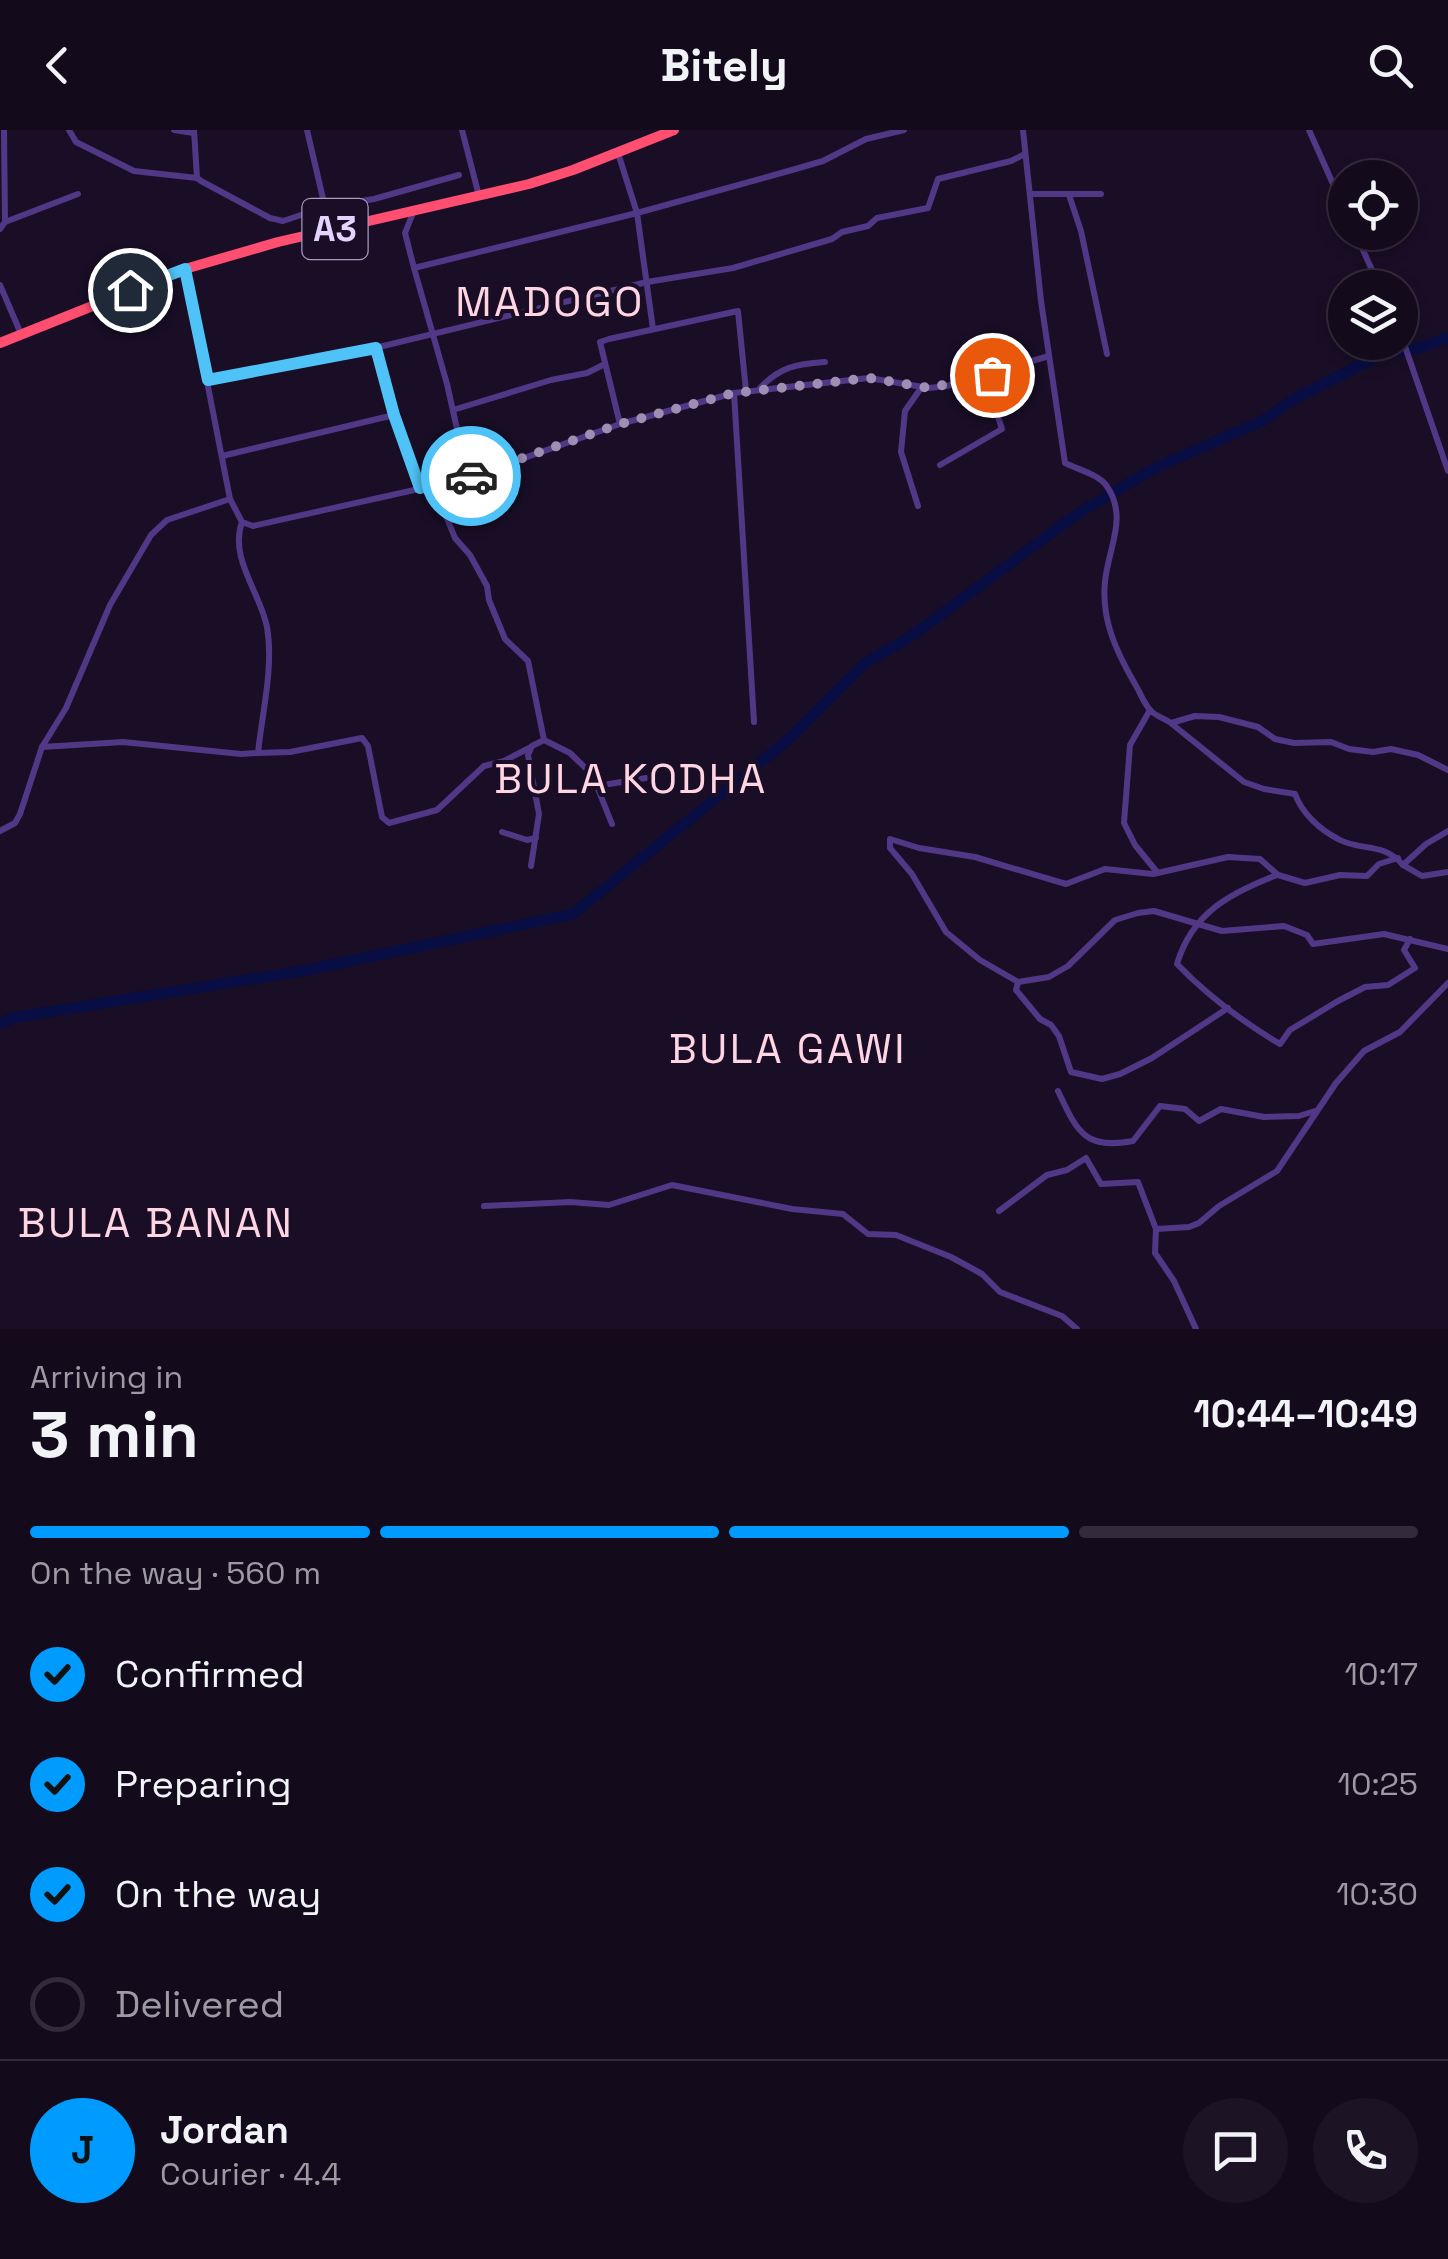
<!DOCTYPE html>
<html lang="en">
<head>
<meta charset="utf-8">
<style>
	:root { --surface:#130a1c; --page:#1c1325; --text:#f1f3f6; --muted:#9d9aa3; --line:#322b3b; --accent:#009bfe }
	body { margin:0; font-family:"Space Grotesk",sans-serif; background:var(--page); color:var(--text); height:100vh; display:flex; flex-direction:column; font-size:38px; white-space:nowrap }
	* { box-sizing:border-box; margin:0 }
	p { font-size:32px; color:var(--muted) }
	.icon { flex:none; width:55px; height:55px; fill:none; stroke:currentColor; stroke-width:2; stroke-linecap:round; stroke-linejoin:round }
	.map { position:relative; height:1199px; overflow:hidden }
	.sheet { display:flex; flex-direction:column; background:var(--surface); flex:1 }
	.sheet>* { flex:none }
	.buttons { position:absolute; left:1328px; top:30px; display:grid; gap:20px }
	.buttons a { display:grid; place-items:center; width:90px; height:90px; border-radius:50%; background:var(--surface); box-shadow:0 5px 15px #0003,0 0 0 2px var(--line); font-size:50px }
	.pin { position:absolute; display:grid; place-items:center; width:85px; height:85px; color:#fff; margin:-42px; border:5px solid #fff; border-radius:50%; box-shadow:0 2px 10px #0007 }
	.courier { position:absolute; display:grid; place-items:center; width:100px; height:100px; margin:-50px; border:8px solid #4fc3f7; border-radius:50%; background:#fff; color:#222; box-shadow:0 2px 12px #0007 }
	.summary em { font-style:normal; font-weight:700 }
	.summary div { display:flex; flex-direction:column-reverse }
	.summary { display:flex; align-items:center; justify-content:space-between; height:170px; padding:0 30px }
	h1 { font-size:65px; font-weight:700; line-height:75px }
	.bar { display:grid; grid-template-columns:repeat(4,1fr); gap:15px 10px; align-content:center; height:120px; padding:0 30px }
	.bar i { height:12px; border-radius:8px; background:var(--line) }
	.bar .selected { background:var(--accent) }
	.bar p { grid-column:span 4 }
	.line { display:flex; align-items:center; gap:25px; padding:0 30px; border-top:2px solid var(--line) }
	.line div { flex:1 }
	.round { display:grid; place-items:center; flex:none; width:105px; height:105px; border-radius:52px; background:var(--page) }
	ol { padding:0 30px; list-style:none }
	li { display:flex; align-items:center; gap:30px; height:110px }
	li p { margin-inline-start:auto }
	li .icon { padding:10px; border-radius:50%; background:var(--accent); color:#111; stroke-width:4 }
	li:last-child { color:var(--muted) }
	li i { width:55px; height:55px; border:5px solid var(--line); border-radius:50% }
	header { display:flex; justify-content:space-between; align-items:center; height:130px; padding:0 30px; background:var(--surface); font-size:45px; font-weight:700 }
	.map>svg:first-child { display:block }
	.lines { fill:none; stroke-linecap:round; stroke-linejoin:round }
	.river { stroke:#080d44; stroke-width:11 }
	.minor { stroke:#513886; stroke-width:6 }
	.highway { stroke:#ff4e70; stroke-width:10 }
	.done { stroke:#9e8eb3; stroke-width:10; stroke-dasharray:0 18 }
	.route { stroke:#4fc3f7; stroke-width:12 }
	.labels { text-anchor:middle; stroke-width:8; stroke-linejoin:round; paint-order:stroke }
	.shield { fill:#190e26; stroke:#a898be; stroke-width:2.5 }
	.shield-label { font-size:35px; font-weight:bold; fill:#e5d3ff }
	.quarter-label { font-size:42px; letter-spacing:2.5px; fill:#ffd5e3; stroke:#190e26 }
</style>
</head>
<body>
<header><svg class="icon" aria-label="back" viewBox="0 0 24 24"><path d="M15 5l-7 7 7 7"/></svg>Bitely<svg class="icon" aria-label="search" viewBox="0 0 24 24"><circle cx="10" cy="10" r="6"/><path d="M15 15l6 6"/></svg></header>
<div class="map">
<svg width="1448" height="1199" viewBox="0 0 1448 1199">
	<rect width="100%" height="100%" fill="#190e26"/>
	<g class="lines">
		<polyline class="river" points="0,894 12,888 307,840 573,784 789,609 864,534 913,505 1077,384 1155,338 1262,291 1296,268 1380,225 1423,217 1448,207"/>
		<g class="minor">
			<polyline points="4,0 5,92"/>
			<polyline points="69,0 76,12 134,41 197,48"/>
			<polyline points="174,0 194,3"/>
			<polyline points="194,0 197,48 201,51 270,88 283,91 325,77 374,69 459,45"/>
			<polyline points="307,0 325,77"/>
			<polyline points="462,0 479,66"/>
			<path d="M1023,0L1041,171L1065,333C1077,339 1097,344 1106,355C1129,387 1108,418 1105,452C1101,490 1117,523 1135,554C1140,562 1144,574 1151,581C1156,586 1165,589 1171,593L1195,586L1219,587L1258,597L1275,609L1294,613L1331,612L1349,619L1373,622L1391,619L1418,625L1448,640"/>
			<polyline points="1309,0 1345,81"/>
			<polyline points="618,23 637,83 653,199"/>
			<polyline points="1030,64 1101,64"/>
			<polyline points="1069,65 1081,101 1107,224"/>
			<polyline points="413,83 405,103 414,138"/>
			<polyline points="0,99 5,92 78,64"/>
			<polyline points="1355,102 1380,158"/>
			<polyline points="185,139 230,369 242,392 253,396 468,348 620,294 734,263 869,248 929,258 947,256 1049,226"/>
			<polyline points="0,155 21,204"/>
			<polyline points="1400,202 1448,341"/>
			<polyline points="376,218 394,285 420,358"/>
			<polyline points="209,250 342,226 647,152 733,138 832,109 842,102 868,96 877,88 928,78 938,49 1011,31 1025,24"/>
			<path d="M760,258C780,237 796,234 825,232"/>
			<polyline points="734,263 754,592"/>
			<polyline points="453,280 551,250 587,243 605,234"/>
			<polyline points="620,294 600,212 609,209 738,181 746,261"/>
			<polyline points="222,326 394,285"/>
			<polyline points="940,335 1002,299 985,247"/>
			<polyline points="468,348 447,254 414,138 637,83 792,40 823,31 866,9 904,0"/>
			<polyline points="434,356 455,408 470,425 487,456 489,470 505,509 528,531 544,610 532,616 528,625 539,684 531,736"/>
			<polyline points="918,376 901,322 905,281 921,258"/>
			<polyline points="1150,580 1130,615 1124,693 1135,715 1157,742"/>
			<path d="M1172,594L1244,652L1264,659L1295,664C1302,683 1319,699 1338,709C1361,722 1382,711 1403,735L1426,714L1448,701"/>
			<polyline points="544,610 570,623 603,655 646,648"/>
			<path d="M42,617L123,612L241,624L258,623C262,583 274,537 267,497C260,462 229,428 242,392"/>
			<polyline points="258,623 290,622 362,608 368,616 382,687 389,693 437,680 484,636 504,631 531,617"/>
			<polyline points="603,655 598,659 612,694"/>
			<polyline points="0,701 15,693 20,684 42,617 66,578 110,475 151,405 167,390 230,369"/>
			<polyline points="502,702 527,710 536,708"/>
			<polyline points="1398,728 1379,734 1367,746 1340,745 1305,753 1278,745 1260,729 1228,727 1153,744 1105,739 1066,754 975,727 919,718 890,709 890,718 912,744 946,802 980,830 1018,852 1049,847 1068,836 1115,790 1138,783 1154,781 1222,801 1284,796 1307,805 1313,814 1384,804 1448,819"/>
			<polyline points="1403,735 1422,746 1448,742"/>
			<path d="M1277,745C1230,763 1192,783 1177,834C1207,865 1243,892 1280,914L1290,900L1338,871L1365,857L1388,855L1415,838L1404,820L1410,809"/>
			<polyline points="1018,852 1016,860 1040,889 1051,895 1059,906 1071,942 1102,949 1120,944 1152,928 1228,878"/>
			<path d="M1058,961C1077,1001 1084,1020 1133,1011L1160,976L1185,979L1199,991L1221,979L1264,987L1299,986L1315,981"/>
			<polyline points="484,1076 570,1072 609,1075 672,1055 792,1079 843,1084 868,1104 896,1105 951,1127 982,1144 1000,1162 1062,1186 1077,1199"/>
			<polyline points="999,1081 1047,1045 1067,1040 1086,1028 1101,1054 1138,1052 1156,1099 1155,1123 1174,1151 1196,1199"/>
			<polyline points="1156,1099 1189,1097 1199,1093 1219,1076 1277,1041 1336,953 1364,921 1400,902 1448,853"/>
		</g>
		<polyline class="highway" points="0,213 185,139 278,112 529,54 573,40 674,0"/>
	</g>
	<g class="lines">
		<polyline class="done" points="471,346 620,294 734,263 869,248 929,258 992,245"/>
		<polyline class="route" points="130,160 185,139 208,250 376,218 394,285 420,358 471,346"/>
	</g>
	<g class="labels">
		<rect class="shield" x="302.5" y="69" width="65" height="60" rx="8"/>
		<g class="shield-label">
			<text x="335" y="111">A3</text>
		</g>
		<g class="quarter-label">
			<text x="550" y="186">MADOGO</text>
			<text x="631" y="663">BULA KODHA</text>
			<text x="788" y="933">BULA GAWI</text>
			<text x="156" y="1107">BULA BANAN</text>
		</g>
	</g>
</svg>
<div class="buttons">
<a><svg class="icon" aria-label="locate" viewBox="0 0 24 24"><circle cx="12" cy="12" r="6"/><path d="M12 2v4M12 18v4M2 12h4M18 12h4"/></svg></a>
<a><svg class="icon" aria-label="layers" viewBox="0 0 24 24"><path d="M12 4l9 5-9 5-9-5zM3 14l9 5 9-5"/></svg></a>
</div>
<div class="pin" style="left:992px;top:245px;background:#ea580c"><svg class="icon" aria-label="bag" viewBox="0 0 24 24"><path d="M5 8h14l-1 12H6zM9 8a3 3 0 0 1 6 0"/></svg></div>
<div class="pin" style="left:130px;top:160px;background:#1f2937"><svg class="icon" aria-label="home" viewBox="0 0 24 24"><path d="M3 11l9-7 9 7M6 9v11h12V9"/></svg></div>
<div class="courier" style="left:471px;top:346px"><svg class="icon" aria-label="car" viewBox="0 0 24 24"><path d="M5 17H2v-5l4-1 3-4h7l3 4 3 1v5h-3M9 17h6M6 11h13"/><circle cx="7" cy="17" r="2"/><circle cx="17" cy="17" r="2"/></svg></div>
</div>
<section class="sheet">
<div class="summary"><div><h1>3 min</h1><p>Arriving in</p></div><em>10:44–10:49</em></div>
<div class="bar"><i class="selected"></i><i class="selected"></i><i class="selected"></i><i></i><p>On the way · 560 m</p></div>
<ol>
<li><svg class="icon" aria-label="check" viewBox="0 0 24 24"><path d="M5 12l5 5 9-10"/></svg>Confirmed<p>10:17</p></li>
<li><svg class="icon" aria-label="check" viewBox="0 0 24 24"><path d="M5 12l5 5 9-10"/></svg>Preparing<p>10:25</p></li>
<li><svg class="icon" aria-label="check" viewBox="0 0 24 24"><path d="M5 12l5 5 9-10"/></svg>On the way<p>10:30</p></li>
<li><i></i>Delivered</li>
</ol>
<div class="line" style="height:180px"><b class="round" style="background:var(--accent);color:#111">J</b><div><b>Jordan</b><p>Courier · 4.4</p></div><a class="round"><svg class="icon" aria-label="chat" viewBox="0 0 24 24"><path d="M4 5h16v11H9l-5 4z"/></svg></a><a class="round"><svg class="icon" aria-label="phone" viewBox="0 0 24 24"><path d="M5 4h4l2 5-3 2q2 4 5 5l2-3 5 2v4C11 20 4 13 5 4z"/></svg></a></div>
</section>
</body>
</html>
